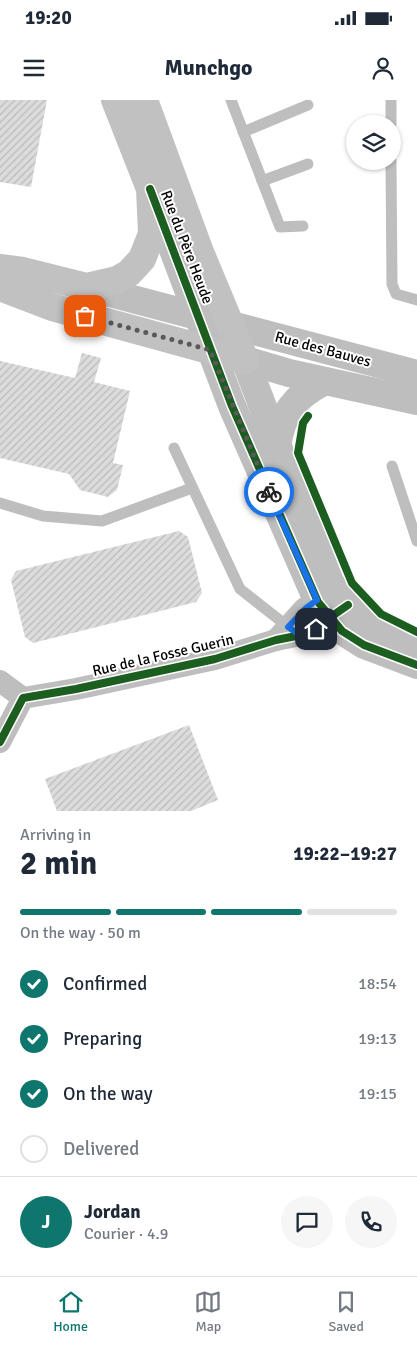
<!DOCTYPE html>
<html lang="en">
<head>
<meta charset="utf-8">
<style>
	:root { --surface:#fff; --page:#f6f6f7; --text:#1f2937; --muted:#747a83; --line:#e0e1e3; --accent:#0f766e }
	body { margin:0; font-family:Signika,sans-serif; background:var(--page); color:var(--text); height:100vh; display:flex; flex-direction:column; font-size:19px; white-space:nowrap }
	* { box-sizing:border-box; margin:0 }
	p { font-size:16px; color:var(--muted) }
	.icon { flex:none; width:28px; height:28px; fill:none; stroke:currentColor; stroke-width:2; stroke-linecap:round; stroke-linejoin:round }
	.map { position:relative; height:711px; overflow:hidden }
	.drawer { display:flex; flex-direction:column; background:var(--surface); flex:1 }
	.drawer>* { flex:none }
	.tools { position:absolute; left:346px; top:15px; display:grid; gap:10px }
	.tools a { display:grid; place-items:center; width:55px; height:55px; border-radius:50%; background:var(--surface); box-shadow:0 1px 4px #0004; font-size:25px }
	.pin { position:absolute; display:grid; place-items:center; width:42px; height:42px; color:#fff; margin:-21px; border-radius:10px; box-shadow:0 2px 8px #0006 }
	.courier { position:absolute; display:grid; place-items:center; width:50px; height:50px; margin:-25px; border:4px solid #1a73e8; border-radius:50%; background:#fff; color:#222; box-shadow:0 1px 6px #0007 }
	.headline em { font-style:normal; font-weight:800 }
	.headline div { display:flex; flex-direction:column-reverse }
	.headline { display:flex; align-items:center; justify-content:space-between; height:85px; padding:0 20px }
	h1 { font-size:32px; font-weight:800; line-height:38px }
	.bar { display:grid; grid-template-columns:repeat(4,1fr); gap:8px 5px; align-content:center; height:60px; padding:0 20px }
	.bar i { height:6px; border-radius:4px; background:var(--line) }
	.bar .active { background:var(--accent) }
	.bar p { grid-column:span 4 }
	.line { display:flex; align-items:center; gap:12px; padding:0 20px; border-top:1px solid var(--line) }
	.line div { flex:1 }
	.round { display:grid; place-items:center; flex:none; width:52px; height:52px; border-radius:26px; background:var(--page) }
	ol { padding:0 20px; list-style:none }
	li { display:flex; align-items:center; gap:15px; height:55px }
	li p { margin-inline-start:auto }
	li .icon { padding:5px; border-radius:50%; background:var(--accent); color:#fff; stroke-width:4 }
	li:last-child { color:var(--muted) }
	li i { width:28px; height:28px; border:2px solid var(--line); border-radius:50% }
	.status { display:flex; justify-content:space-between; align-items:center; height:35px; padding:0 25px; background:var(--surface); direction:ltr }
	.status svg { height:14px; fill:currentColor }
	header { display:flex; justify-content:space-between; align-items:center; height:65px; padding:0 20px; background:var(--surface); font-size:22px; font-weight:800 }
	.dock { display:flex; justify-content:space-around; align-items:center; height:70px; border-top:1px solid var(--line); background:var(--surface); font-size:14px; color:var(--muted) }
	.dock a { display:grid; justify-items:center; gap:2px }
	.dock .active { color:var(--accent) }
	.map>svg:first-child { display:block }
	.building { fill:url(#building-hatch) }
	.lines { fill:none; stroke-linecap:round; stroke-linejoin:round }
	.service { stroke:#bebebe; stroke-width:11 }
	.minor { stroke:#bebebe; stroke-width:22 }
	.tertiary { stroke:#bebebe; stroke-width:28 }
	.secondary { stroke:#c1c1c1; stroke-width:28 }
	.cycleway-casing { stroke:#fff; stroke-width:11 }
	.cycleway { stroke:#1b5e20; stroke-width:8 }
	.done { stroke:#595959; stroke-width:5; stroke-dasharray:0 9 }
	.route { stroke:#1a73e8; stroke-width:6 }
	.labels { text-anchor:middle; stroke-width:4; stroke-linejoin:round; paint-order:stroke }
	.street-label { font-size:15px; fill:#000; stroke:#fff }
</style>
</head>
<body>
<div class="status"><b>19:20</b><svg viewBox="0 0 49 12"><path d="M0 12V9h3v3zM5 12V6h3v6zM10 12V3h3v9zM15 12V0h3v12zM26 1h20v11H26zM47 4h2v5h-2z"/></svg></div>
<header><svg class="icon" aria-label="menu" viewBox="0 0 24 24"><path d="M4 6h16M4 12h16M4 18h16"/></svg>Munchgo<svg class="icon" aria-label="person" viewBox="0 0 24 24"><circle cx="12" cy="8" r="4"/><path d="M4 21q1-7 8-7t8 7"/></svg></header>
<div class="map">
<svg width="417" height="711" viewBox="0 0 417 711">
	<defs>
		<pattern id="building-hatch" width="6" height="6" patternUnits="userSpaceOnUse" patternTransform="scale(1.25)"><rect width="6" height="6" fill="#dcdcdc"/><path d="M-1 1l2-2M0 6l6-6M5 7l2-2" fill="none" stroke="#bbb"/></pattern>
	</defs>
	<rect width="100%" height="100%" fill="#fff"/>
	<g class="building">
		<polygon points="0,0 47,0 31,87 0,82"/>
		<polygon points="82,253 101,258 94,282 130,291 113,363 123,365 117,390 108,397 80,390 69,374 0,358 0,261 75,278"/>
		<polygon points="179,431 188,437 202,493 196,502 33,543 25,537 11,480 16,471"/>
		<polygon points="189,625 218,700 191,711 57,711 45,679"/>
	</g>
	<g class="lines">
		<g class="service">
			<polyline points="231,0 280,127 303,126"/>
			<polyline points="391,0 391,24"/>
			<polyline points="243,32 308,5"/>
			<polyline points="391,61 392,184 396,194 417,200"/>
			<polyline points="262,81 308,64"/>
			<polyline points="174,348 240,489 291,529"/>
			<polyline points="392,366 417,441"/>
			<polyline points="0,403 43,416 102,421 192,388"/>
		</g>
		<g class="minor">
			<polyline points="276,540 305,508 330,491"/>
			<polyline points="0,581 23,598"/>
			<polyline points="0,642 23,598 76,589 215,559 276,540 306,534 345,508"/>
		</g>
		<g class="tertiary">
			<polyline points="152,94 232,306 318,502 342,531 364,545 417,565"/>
			<polyline points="87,187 417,274"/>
			<path d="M245,260L330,482C351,515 382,533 416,552"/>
			<polyline points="245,260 289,273 417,301"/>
			<path d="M277,346C283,311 294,297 325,281"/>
		</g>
		<g class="secondary">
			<polyline points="144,0 200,152 245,260"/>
			<polyline points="0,168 23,171 87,187 117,180 129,173 142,159 152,134 150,89 115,0"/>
			<polyline points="0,187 52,207 245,260"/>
		</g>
		<defs>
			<g id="cycleway">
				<polyline points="150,89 232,306 318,502 342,531 364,545 417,565"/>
				<polyline points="308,316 303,323 298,353 352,483 381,514 417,532"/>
				<polyline points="0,642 23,598 76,589 215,559 276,540 306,534 348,505"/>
			</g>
		</defs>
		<use href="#cycleway" class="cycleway-casing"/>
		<use href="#cycleway" class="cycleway"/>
	</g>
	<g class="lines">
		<polyline class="done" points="85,216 210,250 269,392"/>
		<polyline class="route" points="269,392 317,500 306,508 288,527 301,536 316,529"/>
	</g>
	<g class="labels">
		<g class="street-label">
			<text transform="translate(187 147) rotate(69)" y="5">Rue du Père Heude</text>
			<text transform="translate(323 249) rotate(15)" y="5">Rue des Bauves</text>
			<text transform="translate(163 555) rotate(-13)" y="5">Rue de la Fosse Guerin</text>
		</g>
	</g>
</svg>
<div class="tools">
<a><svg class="icon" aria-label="layers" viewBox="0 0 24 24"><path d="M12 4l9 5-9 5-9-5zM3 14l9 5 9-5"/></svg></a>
</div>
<div class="pin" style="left:85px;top:216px;background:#ea580c"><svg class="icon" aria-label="bag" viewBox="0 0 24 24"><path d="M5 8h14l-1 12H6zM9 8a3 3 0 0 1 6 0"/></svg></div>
<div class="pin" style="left:316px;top:529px;background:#1f2937"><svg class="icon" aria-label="home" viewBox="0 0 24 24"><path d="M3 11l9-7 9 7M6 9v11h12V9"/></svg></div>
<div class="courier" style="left:269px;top:392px"><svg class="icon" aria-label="bike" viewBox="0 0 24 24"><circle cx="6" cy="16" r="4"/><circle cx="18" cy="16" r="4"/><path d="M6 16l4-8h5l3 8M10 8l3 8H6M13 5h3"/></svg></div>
</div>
<section class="drawer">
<div class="headline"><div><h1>2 min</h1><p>Arriving in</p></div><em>19:22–19:27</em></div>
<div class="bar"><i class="active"></i><i class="active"></i><i class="active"></i><i></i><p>On the way · 50 m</p></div>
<ol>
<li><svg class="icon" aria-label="check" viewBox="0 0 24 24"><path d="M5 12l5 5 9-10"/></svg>Confirmed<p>18:54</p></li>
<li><svg class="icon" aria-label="check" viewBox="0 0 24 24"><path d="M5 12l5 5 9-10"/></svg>Preparing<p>19:13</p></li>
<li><svg class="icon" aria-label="check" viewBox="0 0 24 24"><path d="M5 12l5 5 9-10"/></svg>On the way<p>19:15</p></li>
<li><i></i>Delivered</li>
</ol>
<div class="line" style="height:90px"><b class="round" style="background:var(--accent);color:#fff">J</b><div><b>Jordan</b><p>Courier · 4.9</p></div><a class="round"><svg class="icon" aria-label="chat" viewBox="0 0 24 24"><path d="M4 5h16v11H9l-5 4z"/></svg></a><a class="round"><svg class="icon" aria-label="phone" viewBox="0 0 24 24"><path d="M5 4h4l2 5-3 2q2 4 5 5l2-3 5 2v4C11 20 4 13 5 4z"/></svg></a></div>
</section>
<nav class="dock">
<a class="active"><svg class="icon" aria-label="home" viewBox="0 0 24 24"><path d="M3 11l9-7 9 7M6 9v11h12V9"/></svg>Home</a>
<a><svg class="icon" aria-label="map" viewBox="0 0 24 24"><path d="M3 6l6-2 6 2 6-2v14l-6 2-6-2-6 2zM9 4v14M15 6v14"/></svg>Map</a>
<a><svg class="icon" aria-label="saved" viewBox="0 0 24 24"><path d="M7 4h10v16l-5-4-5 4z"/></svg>Saved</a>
</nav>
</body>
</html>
